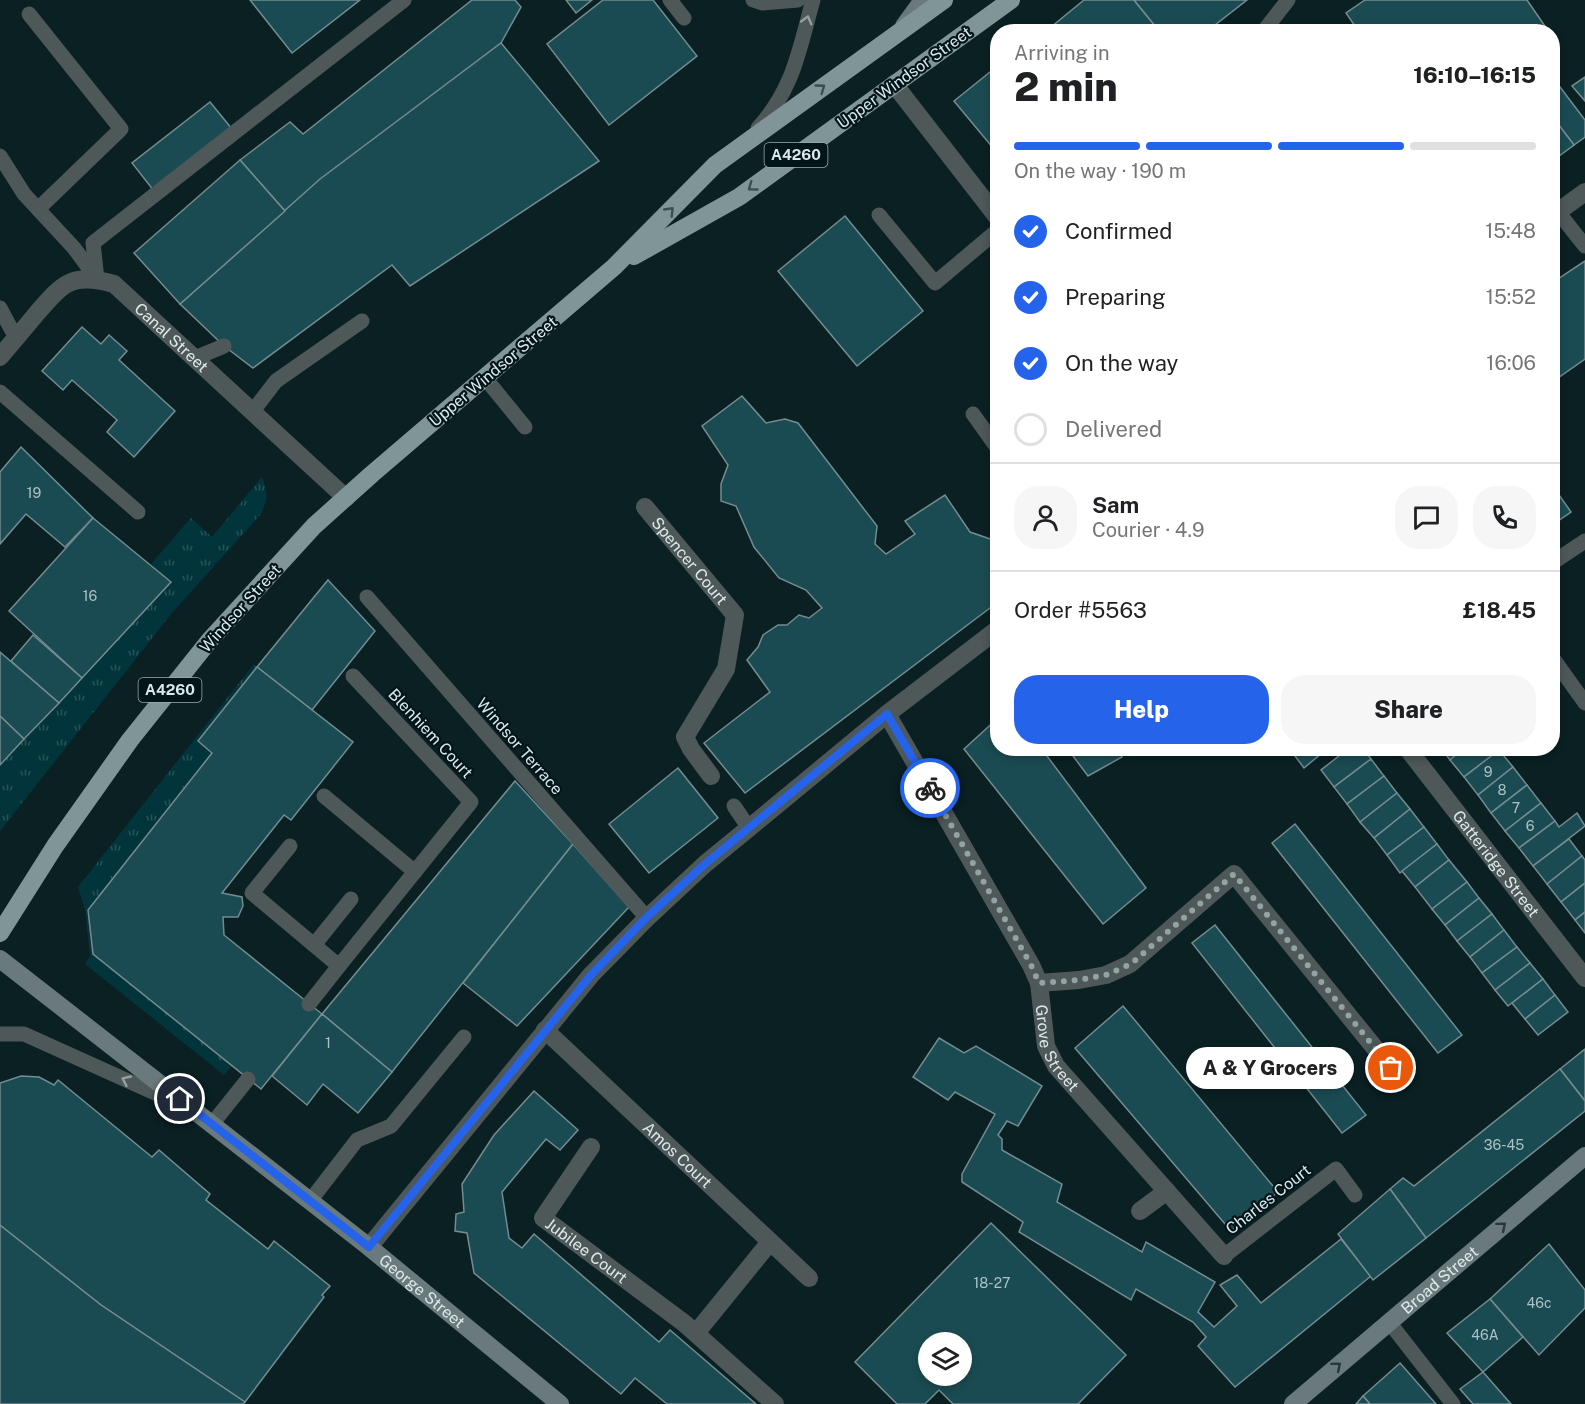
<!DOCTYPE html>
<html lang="en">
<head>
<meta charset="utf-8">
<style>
	:root { --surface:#fff; --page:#f6f6f6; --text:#202124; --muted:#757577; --line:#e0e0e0; --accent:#2563eb }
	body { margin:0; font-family:"Public Sans",sans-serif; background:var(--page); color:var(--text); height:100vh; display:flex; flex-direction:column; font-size:22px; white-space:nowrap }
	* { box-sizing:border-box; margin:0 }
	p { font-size:20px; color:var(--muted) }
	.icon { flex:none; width:33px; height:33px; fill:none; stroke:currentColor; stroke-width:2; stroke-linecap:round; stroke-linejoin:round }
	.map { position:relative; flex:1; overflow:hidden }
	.panel { position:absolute; left:990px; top:24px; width:570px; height:732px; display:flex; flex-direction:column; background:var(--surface); border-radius:24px; box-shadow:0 3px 9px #0003 }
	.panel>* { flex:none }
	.controls { position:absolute; left:918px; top:1332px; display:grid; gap:12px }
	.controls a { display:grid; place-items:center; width:54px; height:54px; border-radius:50%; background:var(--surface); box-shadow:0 3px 9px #0003; font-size:30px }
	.pin { position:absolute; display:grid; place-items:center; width:51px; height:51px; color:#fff; margin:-26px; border:3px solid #fff; border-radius:50%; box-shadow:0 2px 6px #0007 }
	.courier { position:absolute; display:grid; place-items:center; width:60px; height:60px; margin:-30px; border:4px solid #2563eb; border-radius:50%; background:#fff; color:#222; box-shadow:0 2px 8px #0007 }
	.bubble { position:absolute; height:42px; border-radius:21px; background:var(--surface); box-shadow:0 3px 9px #0003; font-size:20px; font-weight:800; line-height:42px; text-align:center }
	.overview em { font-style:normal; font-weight:800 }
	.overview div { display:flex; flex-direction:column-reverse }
	.overview { display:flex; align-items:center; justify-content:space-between; height:102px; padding:0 24px }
	h1 { font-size:39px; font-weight:800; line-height:45px }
	.bar { display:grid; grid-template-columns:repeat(4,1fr); gap:9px 6px; align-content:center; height:72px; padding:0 24px }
	.bar i { height:8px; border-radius:4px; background:var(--line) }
	.bar .selected { background:var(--accent) }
	.bar p { grid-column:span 4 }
	.line { display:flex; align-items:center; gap:15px; padding:0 24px; border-top:2px solid var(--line) }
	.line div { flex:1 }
	.round { display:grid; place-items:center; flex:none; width:63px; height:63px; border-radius:24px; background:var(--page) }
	ol { padding:0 24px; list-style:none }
	li { display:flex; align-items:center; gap:18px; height:66px }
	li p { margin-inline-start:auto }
	li .icon { padding:6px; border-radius:50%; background:var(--accent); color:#fff; stroke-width:4 }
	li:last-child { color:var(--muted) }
	li i { width:33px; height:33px; border:3px solid var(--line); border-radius:50% }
	.cta { display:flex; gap:12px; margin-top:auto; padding:12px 24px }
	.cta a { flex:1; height:69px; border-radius:24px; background:var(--accent); color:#fff; font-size:24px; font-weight:800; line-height:69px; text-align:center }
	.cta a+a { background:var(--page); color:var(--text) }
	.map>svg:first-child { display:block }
	.grass { fill:url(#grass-tufts) }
	.building { fill:#1b4b52; stroke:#748c8f; stroke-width:1.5; fill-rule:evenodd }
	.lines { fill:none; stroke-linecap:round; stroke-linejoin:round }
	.lane { stroke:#4e5859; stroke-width:15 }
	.street { stroke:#4e5859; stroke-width:18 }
	.secondary { stroke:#6a7a7c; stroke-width:18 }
	.primary { stroke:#809597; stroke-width:18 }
	.oneway { stroke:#95a0a2 }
	.oneway2 { stroke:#3b4f52 }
	.oneway3 { stroke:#26393c }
	.done { stroke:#92a3a5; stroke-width:6; stroke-dasharray:0 10.8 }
	.route { stroke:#2563eb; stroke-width:8 }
	.labels { text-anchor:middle; stroke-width:4.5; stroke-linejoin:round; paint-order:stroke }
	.number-label { font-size:14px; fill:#acc2c5 }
	.shield { fill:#021619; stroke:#9baaac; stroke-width:1.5 }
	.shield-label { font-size:15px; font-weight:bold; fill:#dce9eb }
	.street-label { font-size:16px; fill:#dce9eb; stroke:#021619 }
</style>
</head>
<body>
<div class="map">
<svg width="1585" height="1404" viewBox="0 0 1585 1404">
	<defs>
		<pattern id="grass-tufts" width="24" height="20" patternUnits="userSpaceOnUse" patternTransform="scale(1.5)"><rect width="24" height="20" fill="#02353b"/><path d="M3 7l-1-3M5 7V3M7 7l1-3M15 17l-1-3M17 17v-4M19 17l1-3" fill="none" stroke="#265258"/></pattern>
	</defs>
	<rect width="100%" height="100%" fill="#0a2023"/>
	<g class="grass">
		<path d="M262,477C268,492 268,501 260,515L171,614L0,831V765L171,582L151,564L191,518L212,537Z"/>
		<polygon points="254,664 257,667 198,741 212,753 88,910 93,954 231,1066 224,1075 85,964 90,956 85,909 78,887"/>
	</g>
	<g class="building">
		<polygon points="250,0 360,0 292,53"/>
		<polygon points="472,0 515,0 521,7 501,43 285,211 240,160 290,122 303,134"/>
		<polygon points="566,0 592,0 576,13"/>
		<polygon points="603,0 653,0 697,56 609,125 547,44"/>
		<polygon points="1084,0 1134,0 1160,32 1045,32"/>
		<polygon points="1134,0 1247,0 1206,32 1160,32"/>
		<polygon points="1365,0 1527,0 1549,32 1359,32 1346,13"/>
		<polygon points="501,43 599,161 410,286 392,265 253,368 224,346 180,304 320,179"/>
		<polygon points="995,68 998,71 998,154 954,101"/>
		<polygon points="1585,77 1585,101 1572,86"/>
		<polygon points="1560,87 1585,120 1585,137 1574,145 1552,116 1552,93"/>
		<polygon points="210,102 232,129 154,191 132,163"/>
		<polygon points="1552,116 1574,145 1555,159 1552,156"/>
		<polygon points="240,160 285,211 180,304 134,253"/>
		<polygon points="845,216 923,311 857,366 778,271"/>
		<polygon points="1585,261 1585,359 1552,382 1552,283"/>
		<polygon points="82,327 101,344 109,335 127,351 119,360 175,411 134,457 107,432 117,420 72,380 63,390 42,371"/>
		<polygon points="742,396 766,423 785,419 798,423 877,526 875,544 886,554 915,534 905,521 945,495 970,532 993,540 998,547 998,602 745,793 704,743 770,692 747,660 758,647 763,635 778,625 787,625 799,615 809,618 822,608 806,590 779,578 754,547 736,506 721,501 721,484 728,465 702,426"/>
		<polygon points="21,447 93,518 65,547 26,514 0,544 0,472"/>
		<polygon points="1552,485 1571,512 1552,525"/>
		<polygon points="93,518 171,582 82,678 9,611"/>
		<polygon points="328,580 375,631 312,710 257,667"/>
		<polygon points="33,635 82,678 59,703 11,661"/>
		<polygon points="0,652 59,703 24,739 0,716"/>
		<polygon points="257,667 353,742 291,820 284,815 222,893 242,897 243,906 238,917 223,917 224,935 322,1014 261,1089 93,954 88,910 212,753 198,741"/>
		<polygon points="0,716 24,739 0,765"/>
		<polygon points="998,718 998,748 1050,748 1044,752 1146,888 1103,924 964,749"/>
		<polygon points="1067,748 1119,748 1122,757 1088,776"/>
		<polygon points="1289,748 1328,748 1304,768"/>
		<polygon points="1349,748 1363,748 1371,759 1334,787 1321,770"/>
		<polygon points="1441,748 1464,748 1450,760"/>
		<polygon points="1464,748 1498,748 1499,750 1464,777 1450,760"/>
		<polygon points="1499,750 1513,767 1478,795 1464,777"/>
		<polygon points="1371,759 1384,776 1347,804 1334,787"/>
		<polygon points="1513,767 1527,785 1491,813 1478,795"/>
		<polygon points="678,768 718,818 649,873 609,824"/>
		<polygon points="1384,776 1397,793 1360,822 1347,804"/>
		<polygon points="515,781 573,844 392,1072 322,1014"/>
		<polygon points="1527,785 1541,803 1505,831 1491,813"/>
		<polygon points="1397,793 1410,809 1374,838 1360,822"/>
		<polygon points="1541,803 1555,821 1519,848 1505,831"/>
		<polygon points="1410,809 1424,827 1387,855 1374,838"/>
		<polygon points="1577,813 1585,826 1533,866 1519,848 1555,821 1559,827"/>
		<polygon points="1295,824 1462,1035 1438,1053 1272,843"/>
		<polygon points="1424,827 1437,844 1400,873 1387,855"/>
		<polygon points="1569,839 1582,856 1547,884 1533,866"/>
		<polygon points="573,844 629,907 517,1026 463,983"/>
		<polygon points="1437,844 1449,860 1415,887 1402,871"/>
		<polygon points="1582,856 1585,860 1585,883 1561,902 1547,884"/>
		<polygon points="1449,860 1467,882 1432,909 1415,887"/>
		<polygon points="1467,882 1479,898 1445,925 1432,909"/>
		<polygon points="1585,883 1585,912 1575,920 1561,902"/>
		<polygon points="1479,898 1492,914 1457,941 1445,925"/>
		<polygon points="1585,912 1585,933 1575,920"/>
		<polygon points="1492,914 1504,930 1470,957 1457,941"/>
		<polygon points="1215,925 1366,1115 1342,1133 1192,943"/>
		<polygon points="1504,930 1517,947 1482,973 1470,957"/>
		<polygon points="1517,947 1530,963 1495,990 1482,973"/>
		<polygon points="1530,963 1543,979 1508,1006 1495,990"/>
		<polygon points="1543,979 1555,995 1525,1019 1512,1003"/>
		<polygon points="1555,995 1568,1012 1538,1035 1525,1019"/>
		<polygon points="1123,1006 1278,1192 1231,1231 1075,1048"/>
		<polygon points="322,1014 392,1072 358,1113 323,1084 307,1105 272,1076"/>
		<polygon points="939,1038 964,1053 976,1046 1042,1086 1018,1126 1007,1121 998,1135 1002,1139 1002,1150 1062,1184 1057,1202 1142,1252 1146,1242 1215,1282 1198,1312 1214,1327 1237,1306 1220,1285 1237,1275 1261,1303 1341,1239 1371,1276 1235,1387 1198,1346 1206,1337 1193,1322 1136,1289 1131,1300 1019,1232 1023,1222 962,1182 962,1174 995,1114 955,1092 948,1100 913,1077"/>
		<polygon points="1585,1049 1585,1101 1560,1069"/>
		<polygon points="1560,1069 1585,1101 1585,1111 1426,1238 1390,1189 1403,1178 1414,1186"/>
		<polygon points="21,1076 39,1077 54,1085 58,1080 152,1157 159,1150 210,1194 206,1200 268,1249 274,1241 330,1286 322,1295 324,1297 245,1402 101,1305 0,1226 0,1083"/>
		<polygon points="534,1091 578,1130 560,1150 546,1139 502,1192 509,1238 522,1248 534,1234 659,1342 670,1330 756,1404 667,1404 635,1378 621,1394 474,1273 467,1233 455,1231 456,1214 464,1212 462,1184 494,1135"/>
		<polygon points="1390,1189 1426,1238 1373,1280 1338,1234"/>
		<path d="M991,1223L1126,1355L1078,1404H953L939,1390L925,1404H897L855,1362ZM928,1342H962V1376H928Z"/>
		<polygon points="0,1225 101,1305 245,1402 243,1404 0,1404"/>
		<polygon points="1549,1244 1585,1290 1585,1308 1539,1355 1490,1299"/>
		<polygon points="1490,1299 1523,1337 1483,1372 1447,1333"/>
		<polygon points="1400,1363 1436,1404 1370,1404 1363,1396"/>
		<polygon points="1483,1372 1511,1404 1473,1404 1460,1389"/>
		<polygon points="1363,1396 1370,1404 1356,1404"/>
	</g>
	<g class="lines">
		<g class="lane">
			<polyline points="670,0 684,18"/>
			<polyline points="753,0 762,3 798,0"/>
			<polyline points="29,14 121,129 38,209"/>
			<polyline points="1263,32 1288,0"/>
			<path d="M758,128C794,88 799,50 813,0"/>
			<polyline points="0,156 24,194 74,248 97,279"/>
			<polyline points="1558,212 1585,246"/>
			<polyline points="879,215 935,283 998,230"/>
			<polyline points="97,279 93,243 404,0"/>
			<polyline points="0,308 16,338"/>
			<polyline points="195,358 224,346"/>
			<polyline points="485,378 525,427"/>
			<polyline points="0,392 138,512"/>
			<polyline points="253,411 276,381 362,321"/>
			<polyline points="973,414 998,449"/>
			<polyline points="1552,563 1585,541"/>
			<polyline points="367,597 647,918"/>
			<polyline points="1552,657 1585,703"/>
			<polyline points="324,796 415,872"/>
			<polyline points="734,806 749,828"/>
			<polyline points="290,846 252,893 339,966 309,1004"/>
			<polyline points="314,945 351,899"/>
			<polyline points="339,966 471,802 353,676"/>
			<polyline points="0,1034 24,1034 177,1103"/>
			<polyline points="212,1124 248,1079"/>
			<polyline points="310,1201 357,1140 391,1126 464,1037"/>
			<polyline points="1224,1256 1336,1169 1355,1195"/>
			<polyline points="1389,1322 1453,1404"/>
		</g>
		<g class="street">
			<polyline points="894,84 998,218"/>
			<polyline points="1552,216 1585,192"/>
			<path id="s1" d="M0,357C12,342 25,328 37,313C63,283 72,272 114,284L346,498"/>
			<path id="s2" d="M645,507L735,615L726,669L685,737L691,749L711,776"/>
			<path id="s3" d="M887,714L1031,965L1039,983L1046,1046L1056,1066L1224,1256"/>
			<path id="s4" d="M1407,748L1585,978"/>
			<polyline points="1039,983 1079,980 1106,975 1130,964 1234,874 1391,1068"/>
			<path id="s5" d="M545,1030L809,1278"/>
			<path id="s6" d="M591,1147L543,1218L684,1323L775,1404"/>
			<polyline points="1140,1211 1167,1191"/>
			<polyline points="369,1247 591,975 647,918 705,864 749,828 887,714 998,629"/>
			<polyline points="696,1333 770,1242"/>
		</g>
		<g class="secondary">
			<polyline points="904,26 923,0"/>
			<path id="s7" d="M0,959L369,1247L560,1404"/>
			<path id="s8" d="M1293,1404L1585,1156"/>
		</g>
		<g class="primary">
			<polyline points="634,256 739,197 1011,0"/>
			<polyline points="0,933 55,846 130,740 209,641 314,526 372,474 614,267 715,165 944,0"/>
		</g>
	</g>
	<defs><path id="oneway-chevron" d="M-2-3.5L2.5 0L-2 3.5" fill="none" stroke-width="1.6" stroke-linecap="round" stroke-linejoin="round" transform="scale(1.5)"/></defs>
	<g class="oneway">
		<use href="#oneway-chevron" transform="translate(807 20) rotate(-75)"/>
		<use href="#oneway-chevron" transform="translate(126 1080) rotate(-155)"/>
	</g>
	<g class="oneway2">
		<use href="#oneway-chevron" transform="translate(821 88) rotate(-36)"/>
		<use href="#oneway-chevron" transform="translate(752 187) rotate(144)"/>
		<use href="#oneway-chevron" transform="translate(670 211) rotate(-46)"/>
	</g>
	<g class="oneway3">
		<use href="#oneway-chevron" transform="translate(1502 1226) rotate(-40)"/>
		<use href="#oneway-chevron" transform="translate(1337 1366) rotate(-40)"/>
	</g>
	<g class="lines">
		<polyline class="done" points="930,788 1031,965 1039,983 1079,980 1106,975 1131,964 1234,874 1391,1068"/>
		<polyline class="route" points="180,1099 369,1247 591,975 646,918 705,864 887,714 930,788"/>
	</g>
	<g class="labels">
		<g class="number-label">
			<text x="34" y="498">19</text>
			<text x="90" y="601">16</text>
			<text x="1488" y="777">9</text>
			<text x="1502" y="795">8</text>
			<text x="1516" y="813">7</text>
			<text x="1530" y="831">6</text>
			<text x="328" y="1048">1</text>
			<text x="1504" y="1150">36-45</text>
			<text x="992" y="1288">18-27</text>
			<text x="1539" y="1308">46c</text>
			<text x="1485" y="1340">46A</text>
		</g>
		<g class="shield">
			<rect x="764.5" y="143" width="63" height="24" rx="4.5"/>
			<rect x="138.5" y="678" width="63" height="24" rx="4.5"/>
		</g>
		<g class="shield-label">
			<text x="796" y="160">A4260</text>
			<text x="170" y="695">A4260</text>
		</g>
		<g class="street-label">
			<text transform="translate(904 77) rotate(-36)" y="6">Upper Windsor Street</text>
			<text dy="6" stroke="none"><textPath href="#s1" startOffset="226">Canal Street</textPath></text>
			<text transform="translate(493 371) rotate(-40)" y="6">Upper Windsor Street</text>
			<text dy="6" stroke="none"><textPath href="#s2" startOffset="70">Spencer Court</textPath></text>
			<text transform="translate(240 608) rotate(-48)" y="6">Windsor Street</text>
			<text transform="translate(431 733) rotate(47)" y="6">Blenhiem Court</text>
			<text transform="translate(520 746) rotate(49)" y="6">Windsor Terrace</text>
			<text dy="6" stroke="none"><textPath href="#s4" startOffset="146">Gatteridge Street</textPath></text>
			<text dy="6" stroke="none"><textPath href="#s3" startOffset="378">Grove Street</textPath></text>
			<text dy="6" stroke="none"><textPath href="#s5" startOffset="182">Amos Court</textPath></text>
			<text transform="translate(1268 1199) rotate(-38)" y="6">Charles Court</text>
			<text dy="6" stroke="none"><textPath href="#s6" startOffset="140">Jubilee Court</textPath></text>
			<text dy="6" stroke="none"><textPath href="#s8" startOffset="192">Broad Street</textPath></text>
			<text dy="6" stroke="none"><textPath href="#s7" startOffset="537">George Street</textPath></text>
		</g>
	</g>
</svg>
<div class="controls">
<a><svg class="icon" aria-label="layers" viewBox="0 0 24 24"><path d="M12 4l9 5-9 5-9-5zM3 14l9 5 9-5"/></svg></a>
</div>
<div class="pin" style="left:1391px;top:1068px;background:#ea580c"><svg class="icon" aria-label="bag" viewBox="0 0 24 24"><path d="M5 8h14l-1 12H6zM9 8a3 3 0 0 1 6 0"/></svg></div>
<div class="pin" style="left:180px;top:1099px;background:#1f2937"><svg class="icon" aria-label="home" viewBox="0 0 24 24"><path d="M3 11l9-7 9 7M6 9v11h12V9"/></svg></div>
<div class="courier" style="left:930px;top:788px"><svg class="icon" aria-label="bike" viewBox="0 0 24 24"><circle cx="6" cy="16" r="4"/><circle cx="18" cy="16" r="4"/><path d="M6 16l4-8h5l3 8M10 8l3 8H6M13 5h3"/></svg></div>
<div class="bubble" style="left:1186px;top:1047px;width:168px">A &amp; Y Grocers</div>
<section class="panel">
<div class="overview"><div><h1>2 min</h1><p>Arriving in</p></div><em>16:10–16:15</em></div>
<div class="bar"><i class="selected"></i><i class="selected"></i><i class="selected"></i><i></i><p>On the way · 190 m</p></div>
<ol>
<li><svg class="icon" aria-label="check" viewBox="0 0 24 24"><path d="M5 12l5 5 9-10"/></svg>Confirmed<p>15:48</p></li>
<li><svg class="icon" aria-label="check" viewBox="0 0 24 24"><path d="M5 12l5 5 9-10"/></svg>Preparing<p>15:52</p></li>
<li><svg class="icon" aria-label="check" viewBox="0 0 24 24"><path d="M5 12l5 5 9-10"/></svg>On the way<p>16:06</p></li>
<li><i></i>Delivered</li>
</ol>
<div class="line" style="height:108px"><a class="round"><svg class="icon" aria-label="person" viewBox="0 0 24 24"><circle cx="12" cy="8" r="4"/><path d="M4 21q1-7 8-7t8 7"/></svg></a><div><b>Sam</b><p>Courier · 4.9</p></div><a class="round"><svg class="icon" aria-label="chat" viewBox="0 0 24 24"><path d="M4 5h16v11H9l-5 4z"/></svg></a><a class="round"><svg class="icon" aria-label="phone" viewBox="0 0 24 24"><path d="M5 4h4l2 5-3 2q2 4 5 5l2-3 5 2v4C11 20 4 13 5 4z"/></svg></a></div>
<div class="line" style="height:78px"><div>Order #5563</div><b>£18.45</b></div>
<div class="cta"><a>Help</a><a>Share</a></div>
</section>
</div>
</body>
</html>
